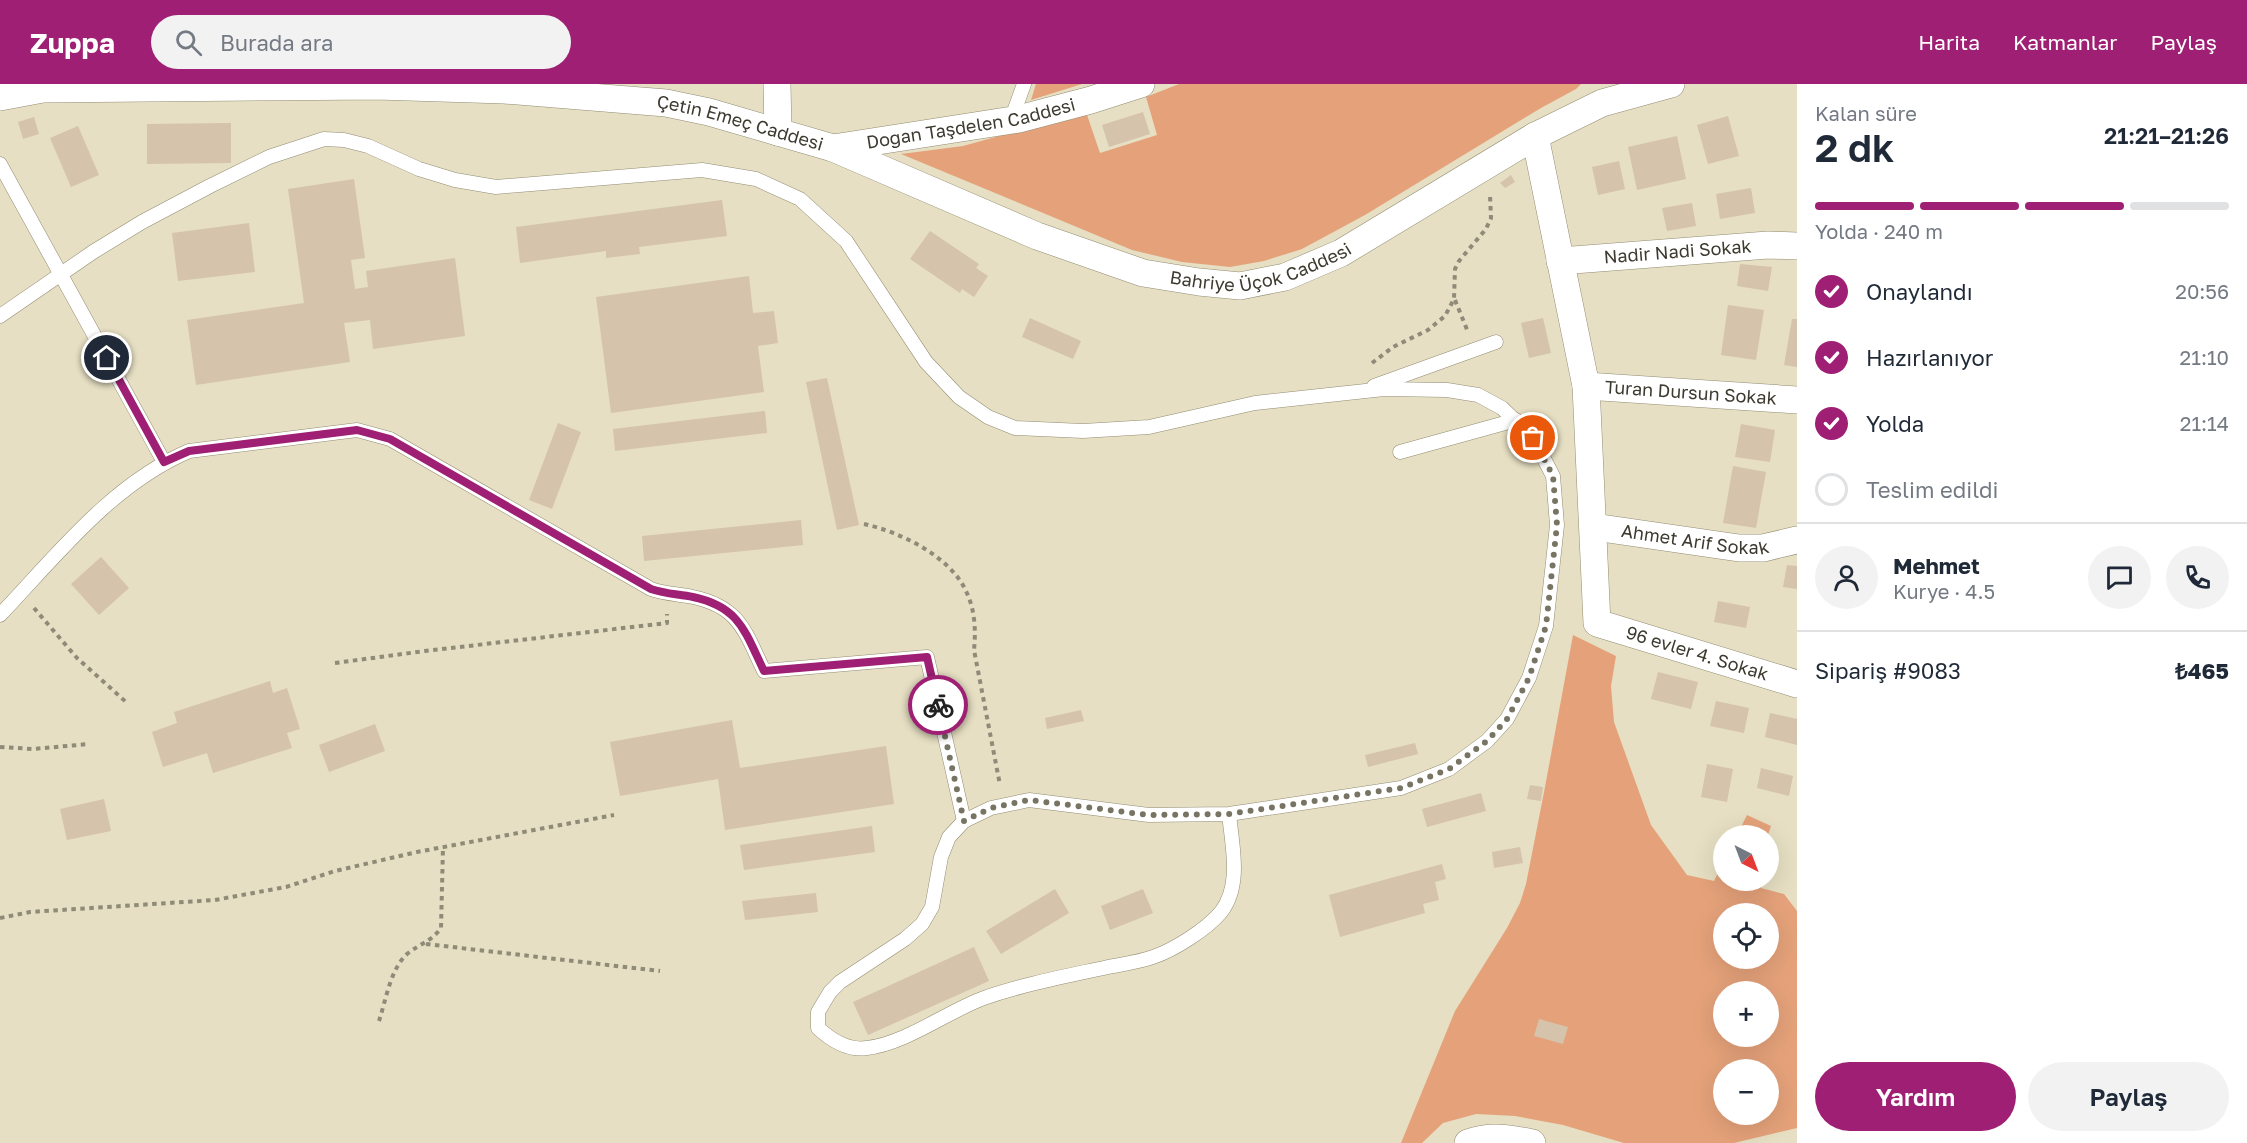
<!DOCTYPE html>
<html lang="tr">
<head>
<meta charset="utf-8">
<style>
	:root { --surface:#fff; --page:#f2f2f3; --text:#1f2937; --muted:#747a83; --line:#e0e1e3; --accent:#9e1f73 }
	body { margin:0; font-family:"Golos Text",sans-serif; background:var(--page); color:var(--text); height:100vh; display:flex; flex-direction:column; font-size:22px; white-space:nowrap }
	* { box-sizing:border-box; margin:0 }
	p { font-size:20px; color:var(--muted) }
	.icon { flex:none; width:33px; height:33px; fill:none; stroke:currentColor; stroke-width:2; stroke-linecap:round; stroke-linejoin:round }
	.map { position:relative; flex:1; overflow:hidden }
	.panel { display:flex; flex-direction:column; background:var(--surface); width:450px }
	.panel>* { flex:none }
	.needle { width:39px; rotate:138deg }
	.tools { position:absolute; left:1713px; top:741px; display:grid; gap:12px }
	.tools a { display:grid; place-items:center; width:66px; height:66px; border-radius:50%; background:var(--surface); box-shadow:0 6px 24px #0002; font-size:30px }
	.pin { position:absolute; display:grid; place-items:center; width:51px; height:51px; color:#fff; margin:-26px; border:3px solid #fff; border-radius:50%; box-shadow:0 2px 6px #0007 }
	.courier { position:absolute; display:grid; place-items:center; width:60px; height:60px; margin:-30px; border:4px solid #9e1f73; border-radius:50%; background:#fff; color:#222; box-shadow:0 2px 8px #0007 }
	.head em { font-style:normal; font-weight:600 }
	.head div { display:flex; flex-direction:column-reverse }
	.head { display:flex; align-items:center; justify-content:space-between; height:102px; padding:0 18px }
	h1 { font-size:39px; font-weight:600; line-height:45px }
	.bar { display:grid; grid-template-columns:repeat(4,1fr); gap:9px 6px; align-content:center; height:72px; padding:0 18px }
	.bar i { height:8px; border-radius:4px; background:var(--line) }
	.bar .active { background:var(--accent) }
	.bar p { grid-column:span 4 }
	.line { display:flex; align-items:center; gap:15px; padding:0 18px; border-top:2px solid var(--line) }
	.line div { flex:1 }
	.round { display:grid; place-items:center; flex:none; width:63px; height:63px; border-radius:32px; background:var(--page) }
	ol { padding:0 18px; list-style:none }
	li { display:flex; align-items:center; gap:18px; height:66px }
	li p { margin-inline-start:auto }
	li .icon { padding:6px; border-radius:50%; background:var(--accent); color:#fff; stroke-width:4 }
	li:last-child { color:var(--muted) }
	li i { width:33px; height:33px; border:3px solid var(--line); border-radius:50% }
	.cta { display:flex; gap:12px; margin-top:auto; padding:12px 18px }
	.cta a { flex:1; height:69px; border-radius:36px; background:var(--accent); color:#fff; font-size:24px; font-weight:600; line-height:69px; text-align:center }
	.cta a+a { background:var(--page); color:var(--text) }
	header { display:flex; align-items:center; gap:36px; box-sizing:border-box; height:84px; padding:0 30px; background:var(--accent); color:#fff }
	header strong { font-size:28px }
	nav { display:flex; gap:33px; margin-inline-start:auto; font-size:21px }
	.search { width:420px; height:54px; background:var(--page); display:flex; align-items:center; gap:15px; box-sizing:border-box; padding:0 21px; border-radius:33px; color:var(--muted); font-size:22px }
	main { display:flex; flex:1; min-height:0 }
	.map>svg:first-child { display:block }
	.green { fill:#e5a27a; fill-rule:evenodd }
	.building { fill:#d5c3ac }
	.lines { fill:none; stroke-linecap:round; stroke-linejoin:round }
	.lane-casing { stroke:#928c72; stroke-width:15 }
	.street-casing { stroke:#928c72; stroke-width:28 }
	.path { stroke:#908b78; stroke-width:4; stroke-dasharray:4.5 4.5; stroke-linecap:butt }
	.lane { stroke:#fff; stroke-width:14 }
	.street { stroke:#fff; stroke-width:27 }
	.done { stroke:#787463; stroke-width:6; stroke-dasharray:0 10.8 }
	.route { stroke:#9e1f73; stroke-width:8 }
	.labels { text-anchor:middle; stroke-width:5; stroke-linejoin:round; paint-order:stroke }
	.street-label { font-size:18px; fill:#3d3a2f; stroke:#fff }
</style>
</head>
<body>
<header>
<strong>Zuppa</strong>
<div class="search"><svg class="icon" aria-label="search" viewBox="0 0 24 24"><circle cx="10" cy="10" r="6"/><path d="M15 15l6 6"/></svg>Burada ara</div>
<nav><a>Harita</a><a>Katmanlar</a><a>Paylaş</a></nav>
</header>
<main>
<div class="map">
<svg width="1797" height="1059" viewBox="0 0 1797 1059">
	<rect width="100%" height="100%" fill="#e6dfc3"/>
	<g class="green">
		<polygon points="1036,0 1082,0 1031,16"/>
		<polygon points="1179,0 1581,0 1576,5 1541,24 1365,131 1302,165 1264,177 1230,183 1182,178 1132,166 901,70 963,62 1086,28 1100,69 1157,51 1146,13"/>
		<path d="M1573,551L1616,572L1611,602L1614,638L1651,741L1687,791L1714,797L1723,779L1724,796L1760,797L1761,804L1784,810L1797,827V1044L1734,1059H1624L1563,1041L1515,1032L1476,1030L1443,1039L1422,1059H1401L1455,927L1507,844L1520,819L1526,800L1545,703ZM1724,830H1768V874H1724ZM1724,908H1768V952H1724ZM1724,986H1768V1030H1724Z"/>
		<polygon points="1747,731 1771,742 1768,751 1737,751"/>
	</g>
	<g class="building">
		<polygon points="1143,28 1150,50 1109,63 1102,41"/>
		<polygon points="1728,32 1739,72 1708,80 1697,41"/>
		<polygon points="34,33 39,50 23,55 18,38"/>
		<polygon points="231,39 231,79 147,80 147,40"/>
		<polygon points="78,42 99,91 71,103 50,54"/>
		<polygon points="1677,52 1686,95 1637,106 1628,63"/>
		<polygon points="1619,77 1625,105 1598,111 1592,83"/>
		<polygon points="1511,91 1515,98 1505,104 1500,99"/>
		<polygon points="354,95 365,174 351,176 355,205 368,203 366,187 455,174 465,252 373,265 370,236 344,239 350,278 196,301 187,236 304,219 288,105"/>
		<polygon points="1751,104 1755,129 1720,135 1716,110"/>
		<polygon points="722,116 727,152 639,163 640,170 606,174 606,167 520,179 516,143"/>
		<polygon points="1692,119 1696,142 1667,147 1662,124"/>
		<polygon points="249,139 255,188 178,197 172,149"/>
		<polygon points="930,147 979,180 976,184 988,192 974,213 962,205 960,209 910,175"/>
		<polygon points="1740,180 1772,183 1768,207 1737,202"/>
		<polygon points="749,192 753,229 774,227 778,259 758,262 764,308 611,329 596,213"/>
		<polygon points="1728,221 1764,226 1756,276 1721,271"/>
		<polygon points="1030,234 1081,257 1073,275 1022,253"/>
		<polygon points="1543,234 1551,269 1529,274 1521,239"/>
		<polygon points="1792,235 1797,235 1797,283 1784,281"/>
		<polygon points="827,294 859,441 837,446 806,298"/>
		<polygon points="765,327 767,349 615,367 613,345"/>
		<polygon points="558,339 581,348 552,425 529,416"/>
		<polygon points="1741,340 1775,346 1770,378 1735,373"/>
		<polygon points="1733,382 1766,388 1756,444 1723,439"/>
		<polygon points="801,436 803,461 644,477 642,452"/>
		<polygon points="101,473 129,504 99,531 71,500"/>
		<polygon points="1787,481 1797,482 1797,505 1783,503"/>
		<polygon points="1718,517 1750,523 1746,544 1714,538"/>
		<polygon points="1658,588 1698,598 1691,625 1651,615"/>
		<polygon points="270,597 273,609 287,604 300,645 287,649 292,664 213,689 207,669 163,683 152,648 177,639 174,628"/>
		<polygon points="1716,617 1749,624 1744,649 1710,642"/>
		<polygon points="1081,626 1084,637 1047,645 1045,634"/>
		<polygon points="1770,629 1797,635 1797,661 1765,653"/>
		<polygon points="732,636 740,684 886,662 894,720 725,746 718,695 620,712 610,658"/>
		<polygon points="375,640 385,667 329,688 319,661"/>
		<polygon points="1415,659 1418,670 1368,683 1365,671"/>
		<polygon points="1707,680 1733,685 1727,718 1701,713"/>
		<polygon points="1761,684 1793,692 1789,712 1757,704"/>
		<polygon points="1530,701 1543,703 1541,717 1527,715"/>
		<polygon points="1481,709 1486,727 1427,743 1422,725"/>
		<polygon points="104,715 111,747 67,756 60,725"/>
		<polygon points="872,742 875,768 744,786 740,761"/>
		<polygon points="1520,763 1523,779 1494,784 1492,768"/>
		<polygon points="1442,780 1446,795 1435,798 1439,816 1423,820 1425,829 1340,853 1329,811"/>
		<polygon points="1055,805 1069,829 1001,870 986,847"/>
		<polygon points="1143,805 1153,829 1110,846 1101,822"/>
		<polygon points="816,809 818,828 745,836 742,817"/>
		<polygon points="974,863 989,897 868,951 853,918"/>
		<polygon points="1539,935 1568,943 1563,960 1534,952"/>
	</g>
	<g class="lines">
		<defs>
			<g id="lane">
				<polyline points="1011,36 1024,0"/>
				<polyline points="0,80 164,378"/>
				<path d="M0,232L93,168L142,138L210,102L269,73L324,55L344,56L368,62L419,85L455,96L496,103L702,86L756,95L800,115L846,157L926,278L959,313L988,333L1015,344L1083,347L1149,343L1255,319L1384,305L1447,306L1478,311L1502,324L1533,354L1553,392L1557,441L1546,542L1529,594L1507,635L1487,657L1449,685L1401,704L1229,730L1149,731L1029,716L991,724L964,737L949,753L941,773L932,823L922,840L905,855L840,898L830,908L818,928V944C831,956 848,967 867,964C905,960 948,927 984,914C1024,900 1067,892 1108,883C1123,880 1139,878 1153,873C1174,866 1207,845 1221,828C1242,801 1232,761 1229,730"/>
				<polyline points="1374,302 1496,258"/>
				<polyline points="1400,368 1516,336"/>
				<path d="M0,531C57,471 112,400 189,367L357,346L390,355L651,505C665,510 678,510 693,513C740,523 745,548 764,587L927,573L964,737"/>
			</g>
			<g id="street">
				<polyline points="777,0 778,48"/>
				<path id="s1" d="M0,13L43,5L377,2L504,6L666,19L709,28L833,64L1037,152L1143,189L1199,198L1240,202L1285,193L1341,169L1535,52L1602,19L1671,0"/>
				<path id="s2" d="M1535,52L1586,302L1597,539L1797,600"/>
				<path id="s3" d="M833,64L1019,35L1091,16L1141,0"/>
				<path id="s4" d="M1560,177L1768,161L1797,162"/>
				<path id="s5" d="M1586,302L1797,316"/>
				<path id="s6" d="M1594,443L1739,464H1763L1797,456"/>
				<path d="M1468,1059C1490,1051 1509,1054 1532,1059"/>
			</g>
		</defs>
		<use href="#lane" class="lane-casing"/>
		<use href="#street" class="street-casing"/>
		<g class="path">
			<polyline points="1455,216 1468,248"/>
			<polyline points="1372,279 1393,263 1428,246 1445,232 1454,215 1455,185 1459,177 1486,145 1491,134 1490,111"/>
			<path d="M864,440C900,448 950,472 966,507C975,525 976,547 974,566L1000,701"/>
			<polyline points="34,524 77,574 126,618"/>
			<polyline points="335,579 425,567 667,539 667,530"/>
			<polyline points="0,663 33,665 89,660"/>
			<polyline points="0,834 30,828 215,816 286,803 335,787 417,768 614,731"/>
			<polyline points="426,860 660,887"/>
			<path d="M379,937C386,916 390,886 407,870C419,860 431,858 441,844L443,763"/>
		</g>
		<use href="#lane" class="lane"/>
		<use href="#street" class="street"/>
	</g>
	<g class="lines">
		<polyline class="done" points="938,621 964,737 991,724 1029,716 1149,731 1229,730 1401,704 1449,685 1487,657 1507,635 1529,594 1546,542 1557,441 1553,392 1533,354"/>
		<path class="route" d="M107,274L164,378L189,367L357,346L390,355L651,505C665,510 678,510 693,513C740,523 745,548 764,587L927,573L938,621"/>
	</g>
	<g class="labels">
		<g class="street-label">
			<text dy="6" stroke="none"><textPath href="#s3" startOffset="140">Doğan Taşdelen Caddesi</textPath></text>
			<text dy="6" stroke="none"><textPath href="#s1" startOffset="744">Çetin Emeç Caddesi</textPath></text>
			<text dy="6" stroke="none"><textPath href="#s4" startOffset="118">Nadir Nadi Sokak</textPath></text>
			<text dy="6" stroke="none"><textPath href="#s1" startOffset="1296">Bahriye Üçok Caddesi</textPath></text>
			<text dy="6" stroke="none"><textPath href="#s5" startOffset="105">Turan Dursun Sokak</textPath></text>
			<text dy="6" stroke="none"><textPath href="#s6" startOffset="102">Ahmet Arif Sokak</textPath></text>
			<text dy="6" stroke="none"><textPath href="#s2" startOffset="597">96 evler 4. Sokak</textPath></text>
		</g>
	</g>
</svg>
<div class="tools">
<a><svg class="needle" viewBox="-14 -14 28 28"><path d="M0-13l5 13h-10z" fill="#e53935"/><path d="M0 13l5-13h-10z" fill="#747a83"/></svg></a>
<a><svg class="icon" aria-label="locate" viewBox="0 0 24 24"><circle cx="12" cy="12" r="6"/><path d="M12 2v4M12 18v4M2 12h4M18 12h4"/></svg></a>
<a>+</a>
<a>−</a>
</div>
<div class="pin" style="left:1533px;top:354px;background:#ea580c"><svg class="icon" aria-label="bag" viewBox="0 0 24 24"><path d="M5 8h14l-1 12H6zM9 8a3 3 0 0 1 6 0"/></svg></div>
<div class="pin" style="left:107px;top:274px;background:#1f2937"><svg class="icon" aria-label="home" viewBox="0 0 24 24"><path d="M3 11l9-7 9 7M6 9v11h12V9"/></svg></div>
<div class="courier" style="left:938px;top:621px"><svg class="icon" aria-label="bike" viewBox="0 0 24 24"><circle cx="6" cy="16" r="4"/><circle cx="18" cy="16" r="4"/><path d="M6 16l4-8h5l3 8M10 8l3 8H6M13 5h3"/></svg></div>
</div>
<section class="panel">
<div class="head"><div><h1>2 dk</h1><p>Kalan süre</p></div><em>21:21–21:26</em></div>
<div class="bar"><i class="active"></i><i class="active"></i><i class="active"></i><i></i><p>Yolda · 240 m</p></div>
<ol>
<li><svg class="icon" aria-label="check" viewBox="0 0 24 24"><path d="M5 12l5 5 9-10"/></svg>Onaylandı<p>20:56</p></li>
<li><svg class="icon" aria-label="check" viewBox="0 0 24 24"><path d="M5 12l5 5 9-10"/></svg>Hazırlanıyor<p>21:10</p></li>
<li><svg class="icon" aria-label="check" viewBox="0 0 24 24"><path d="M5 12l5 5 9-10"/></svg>Yolda<p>21:14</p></li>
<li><i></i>Teslim edildi</li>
</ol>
<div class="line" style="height:108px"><a class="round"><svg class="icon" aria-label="person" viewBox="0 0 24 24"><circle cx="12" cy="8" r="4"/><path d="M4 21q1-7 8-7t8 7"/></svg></a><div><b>Mehmet</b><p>Kurye · 4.5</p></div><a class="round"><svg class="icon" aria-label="chat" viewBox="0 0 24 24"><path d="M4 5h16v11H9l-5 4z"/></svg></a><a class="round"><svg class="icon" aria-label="phone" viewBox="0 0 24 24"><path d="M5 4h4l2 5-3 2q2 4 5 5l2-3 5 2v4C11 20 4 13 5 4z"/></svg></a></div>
<div class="line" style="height:78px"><div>Sipariş #9083</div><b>₺465</b></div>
<div class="cta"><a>Yardım</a><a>Paylaş</a></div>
</section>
</main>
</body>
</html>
